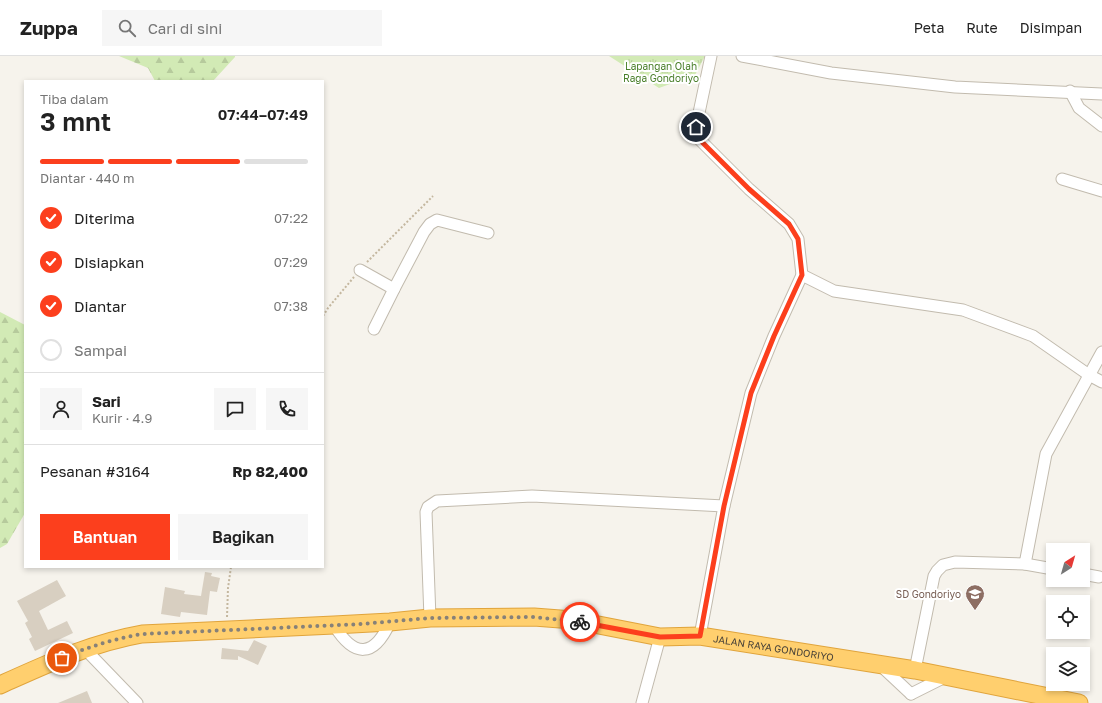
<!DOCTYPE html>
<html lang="id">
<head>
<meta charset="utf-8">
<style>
	:root { --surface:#fff; --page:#f6f6f6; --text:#222; --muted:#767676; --line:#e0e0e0; --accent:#fc3f1d }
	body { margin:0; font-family:"Golos Text",sans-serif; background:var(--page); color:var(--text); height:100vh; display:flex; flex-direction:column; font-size:15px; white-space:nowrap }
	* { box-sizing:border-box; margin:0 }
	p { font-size:13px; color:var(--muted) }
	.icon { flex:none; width:22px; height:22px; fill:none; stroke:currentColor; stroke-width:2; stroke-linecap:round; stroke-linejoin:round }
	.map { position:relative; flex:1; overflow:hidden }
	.drawer { position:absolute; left:24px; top:24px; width:300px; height:488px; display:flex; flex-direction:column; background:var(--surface); border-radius:0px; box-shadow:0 2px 6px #0003 }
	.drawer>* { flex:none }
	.needle { width:26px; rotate:37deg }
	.buttons { position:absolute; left:1046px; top:487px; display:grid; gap:8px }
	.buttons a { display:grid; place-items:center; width:44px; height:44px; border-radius:0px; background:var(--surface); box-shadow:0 2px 6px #0003; font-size:20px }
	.pin { position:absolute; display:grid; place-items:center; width:34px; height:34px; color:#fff; margin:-17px; border:2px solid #fff; border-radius:50%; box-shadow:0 1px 4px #0007 }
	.courier { position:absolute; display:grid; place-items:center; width:40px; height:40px; margin:-20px; border:3px solid #fc3f1d; border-radius:50%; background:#fff; color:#222; box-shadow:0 1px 5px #0007 }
	.head em { font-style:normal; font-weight:600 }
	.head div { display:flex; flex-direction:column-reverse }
	.head { display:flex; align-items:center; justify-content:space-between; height:68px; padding:0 16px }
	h1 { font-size:26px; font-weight:600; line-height:30px }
	.bar { display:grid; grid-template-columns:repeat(4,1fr); gap:6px 4px; align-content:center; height:48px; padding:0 16px }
	.bar i { height:5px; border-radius:3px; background:var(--line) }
	.bar .on { background:var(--accent) }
	.bar p { grid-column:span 4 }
	.line { display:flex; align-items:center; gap:10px; padding:0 16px; border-top:1px solid var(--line) }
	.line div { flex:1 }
	.round { display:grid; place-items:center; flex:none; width:42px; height:42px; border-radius:0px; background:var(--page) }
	ol { padding:0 16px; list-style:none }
	li { display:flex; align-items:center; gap:12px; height:44px }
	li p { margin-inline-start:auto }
	li .icon { padding:4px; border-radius:50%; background:var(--accent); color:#fff; stroke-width:4 }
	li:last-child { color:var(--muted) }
	li i { width:22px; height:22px; border:2px solid var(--line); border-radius:50% }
	.cta { display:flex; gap:8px; margin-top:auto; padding:8px 16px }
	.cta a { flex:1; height:46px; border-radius:0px; background:var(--accent); color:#fff; font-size:16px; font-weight:600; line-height:46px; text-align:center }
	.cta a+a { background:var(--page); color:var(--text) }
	header { display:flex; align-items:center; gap:24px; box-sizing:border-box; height:56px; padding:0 20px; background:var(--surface); border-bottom:1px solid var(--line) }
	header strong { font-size:19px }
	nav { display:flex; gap:22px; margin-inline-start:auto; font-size:14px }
	.search { width:280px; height:36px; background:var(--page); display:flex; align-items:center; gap:10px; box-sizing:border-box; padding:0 14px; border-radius:0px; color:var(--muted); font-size:15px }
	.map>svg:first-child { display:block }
	.grass { fill:url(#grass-tufts) }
	.forest { fill:url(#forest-firs) }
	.building { fill:#d8cfc1 }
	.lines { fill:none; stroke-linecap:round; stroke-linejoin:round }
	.minor-casing { stroke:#c2bbae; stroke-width:13 }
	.highway-casing { stroke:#e0a43c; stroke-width:19 }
	.path { stroke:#c4b79f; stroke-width:2; stroke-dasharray:2 2; stroke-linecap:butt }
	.minor { stroke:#fff; stroke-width:11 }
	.highway { stroke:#ffcf6e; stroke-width:17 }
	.done { stroke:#878178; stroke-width:4; stroke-dasharray:0 7.2 }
	.route { stroke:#fc3f1d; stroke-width:5 }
	.labels { text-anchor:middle; stroke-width:4; stroke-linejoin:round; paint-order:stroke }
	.park-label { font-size:10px; fill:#4a7f2a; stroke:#fff }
	.education-label { font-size:10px; fill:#785e54; stroke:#fff; text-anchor:end }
	.street-label { font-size:10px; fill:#4b4439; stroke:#fff }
</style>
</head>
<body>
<header>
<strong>Zuppa</strong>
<div class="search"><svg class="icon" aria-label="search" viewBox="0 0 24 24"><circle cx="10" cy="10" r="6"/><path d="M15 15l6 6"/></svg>Cari di sini</div>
<nav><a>Peta</a><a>Rute</a><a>Disimpan</a></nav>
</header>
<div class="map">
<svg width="1102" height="647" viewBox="0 0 1102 647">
	<defs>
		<pattern id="grass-tufts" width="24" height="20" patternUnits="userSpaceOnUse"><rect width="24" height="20" fill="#d2eab5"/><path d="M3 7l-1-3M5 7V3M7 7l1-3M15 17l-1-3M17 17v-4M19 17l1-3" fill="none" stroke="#b6ca9c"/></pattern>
		<pattern id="forest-firs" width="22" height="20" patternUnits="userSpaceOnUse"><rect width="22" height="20" fill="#d2eab5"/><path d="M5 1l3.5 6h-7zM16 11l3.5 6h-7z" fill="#b6ca9c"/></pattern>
	</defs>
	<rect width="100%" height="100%" fill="#f6f3ec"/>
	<polygon class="grass" points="609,0 705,0 695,19 659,32"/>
	<g class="forest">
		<polygon points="119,0 235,0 235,1 213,25 155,25 148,12"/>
		<polygon points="0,256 25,269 25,457 7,488 0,492"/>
	</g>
	<g class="building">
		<polygon points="205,516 212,517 211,520 220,522 217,536 210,535 207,559 181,556 180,561 161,558 165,531 185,535 184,538 201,540"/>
		<polygon points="57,524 66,540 39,555 48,574 67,565 73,577 35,595 29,583 32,581 25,567 28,565 17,545"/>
		<polygon points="254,584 267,590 258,609 238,600 238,604 221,603 222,592 248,595"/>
		<polygon points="87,635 92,647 58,647"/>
	</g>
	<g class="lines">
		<defs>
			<g id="minor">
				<polyline points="742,0 831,17 955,31 1102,38"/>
				<polyline points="1070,35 1079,52 1102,70"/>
				<polyline points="1062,123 1102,135"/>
				<polyline points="360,214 394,233 374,273"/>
				<polyline points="802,219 834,235 963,254 1033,280 1089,319 1102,326"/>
				<polyline points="394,233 424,176 430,168 437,164 488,177"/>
				<polyline points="1025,508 1053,513"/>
				<polyline points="1083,518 1099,521"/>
				<polyline points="430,562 426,456 428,451 437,445 532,440 724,450"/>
				<path d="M334,569C354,602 374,602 390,566"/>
				<polyline points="700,580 724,450 751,337 774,280 802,219 798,183 789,168 749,133 700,84 696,77 696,71 711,0"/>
				<polyline points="84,592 137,647"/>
				<polyline points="880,609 911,638"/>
				<polyline points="915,614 934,520 937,515 943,509 955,506 1025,508 1046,398 1102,296"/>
				<polyline points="911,638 945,621"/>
				<polyline points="642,647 660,581"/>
			</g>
			<g id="highway">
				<path id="s1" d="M0,629C47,608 91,587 142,578L334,569L390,566L430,562L534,561L573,564L660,581L700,580L915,614L1079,647"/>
			</g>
		</defs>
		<use href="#minor" class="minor-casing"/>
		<use href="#highway" class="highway-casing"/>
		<g class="path">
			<polyline points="367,206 433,140"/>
			<polyline points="323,260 328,252 354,221"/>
			<polyline points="227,561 228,532 231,511"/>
		</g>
		<use href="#minor" class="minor"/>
		<use href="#highway" class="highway"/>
	</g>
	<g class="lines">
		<path class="done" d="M62,602C88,591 114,583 142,578L362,568L430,562L534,561L580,566"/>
		<polyline class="route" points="580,566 660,581 700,580 724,450 751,337 774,280 802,219 798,183 789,168 749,133 700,84 696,77 696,71"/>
	</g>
	<defs>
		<symbol id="school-pin" viewBox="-11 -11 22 30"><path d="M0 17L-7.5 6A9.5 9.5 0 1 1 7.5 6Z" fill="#8d6e63" stroke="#fff"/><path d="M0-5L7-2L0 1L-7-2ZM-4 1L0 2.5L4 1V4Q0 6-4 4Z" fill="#fff"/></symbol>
	</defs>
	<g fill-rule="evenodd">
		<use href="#school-pin" x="964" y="527" width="22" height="30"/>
	</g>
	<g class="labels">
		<g class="park-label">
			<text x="661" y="14">Lapangan Olah<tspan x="661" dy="12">Raga Gondoriyo</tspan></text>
		</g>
		<g class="education-label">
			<text x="961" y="542">SD Gondoriyo</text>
		</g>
		<g class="street-label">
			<text dy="4" stroke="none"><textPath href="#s1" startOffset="786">JALAN RAYA GONDORIYO</textPath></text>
		</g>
	</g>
</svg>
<div class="buttons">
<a><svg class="needle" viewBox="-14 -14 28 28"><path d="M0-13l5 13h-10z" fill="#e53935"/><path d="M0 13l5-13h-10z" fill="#767676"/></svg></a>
<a><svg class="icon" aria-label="locate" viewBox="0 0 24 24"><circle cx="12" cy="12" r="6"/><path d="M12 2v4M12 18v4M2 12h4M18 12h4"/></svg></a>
<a><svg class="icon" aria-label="layers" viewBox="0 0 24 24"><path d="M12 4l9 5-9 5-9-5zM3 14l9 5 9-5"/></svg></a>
</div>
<div class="pin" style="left:62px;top:602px;background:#ea580c"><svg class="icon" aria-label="bag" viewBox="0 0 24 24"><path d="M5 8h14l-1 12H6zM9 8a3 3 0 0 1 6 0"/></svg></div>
<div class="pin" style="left:696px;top:71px;background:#1f2937"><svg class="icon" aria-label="home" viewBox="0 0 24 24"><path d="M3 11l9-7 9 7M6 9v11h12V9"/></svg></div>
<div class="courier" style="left:580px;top:566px"><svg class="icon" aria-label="bike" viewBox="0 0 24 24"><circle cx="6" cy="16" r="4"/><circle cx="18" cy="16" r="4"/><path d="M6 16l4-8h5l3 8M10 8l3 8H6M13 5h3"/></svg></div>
<section class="drawer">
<div class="head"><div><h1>3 mnt</h1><p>Tiba dalam</p></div><em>07:44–07:49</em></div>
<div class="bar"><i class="on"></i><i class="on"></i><i class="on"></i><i></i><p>Diantar · 440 m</p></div>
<ol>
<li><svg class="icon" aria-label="check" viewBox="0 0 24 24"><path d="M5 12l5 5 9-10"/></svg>Diterima<p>07:22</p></li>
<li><svg class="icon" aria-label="check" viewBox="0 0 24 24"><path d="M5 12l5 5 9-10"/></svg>Disiapkan<p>07:29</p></li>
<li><svg class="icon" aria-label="check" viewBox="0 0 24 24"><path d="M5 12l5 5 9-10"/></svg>Diantar<p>07:38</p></li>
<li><i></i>Sampai</li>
</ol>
<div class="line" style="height:72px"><a class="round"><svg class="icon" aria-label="person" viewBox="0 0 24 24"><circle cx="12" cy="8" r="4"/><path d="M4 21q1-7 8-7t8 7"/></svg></a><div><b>Sari</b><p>Kurir · 4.9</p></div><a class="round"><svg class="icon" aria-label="chat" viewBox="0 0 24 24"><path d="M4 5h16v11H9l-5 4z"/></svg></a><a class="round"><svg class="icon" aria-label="phone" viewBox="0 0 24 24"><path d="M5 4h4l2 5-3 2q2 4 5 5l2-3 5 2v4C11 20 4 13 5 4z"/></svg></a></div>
<div class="line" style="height:52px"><div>Pesanan #3164</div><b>Rp 82,400</b></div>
<div class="cta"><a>Bantuan</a><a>Bagikan</a></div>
</section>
</div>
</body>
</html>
